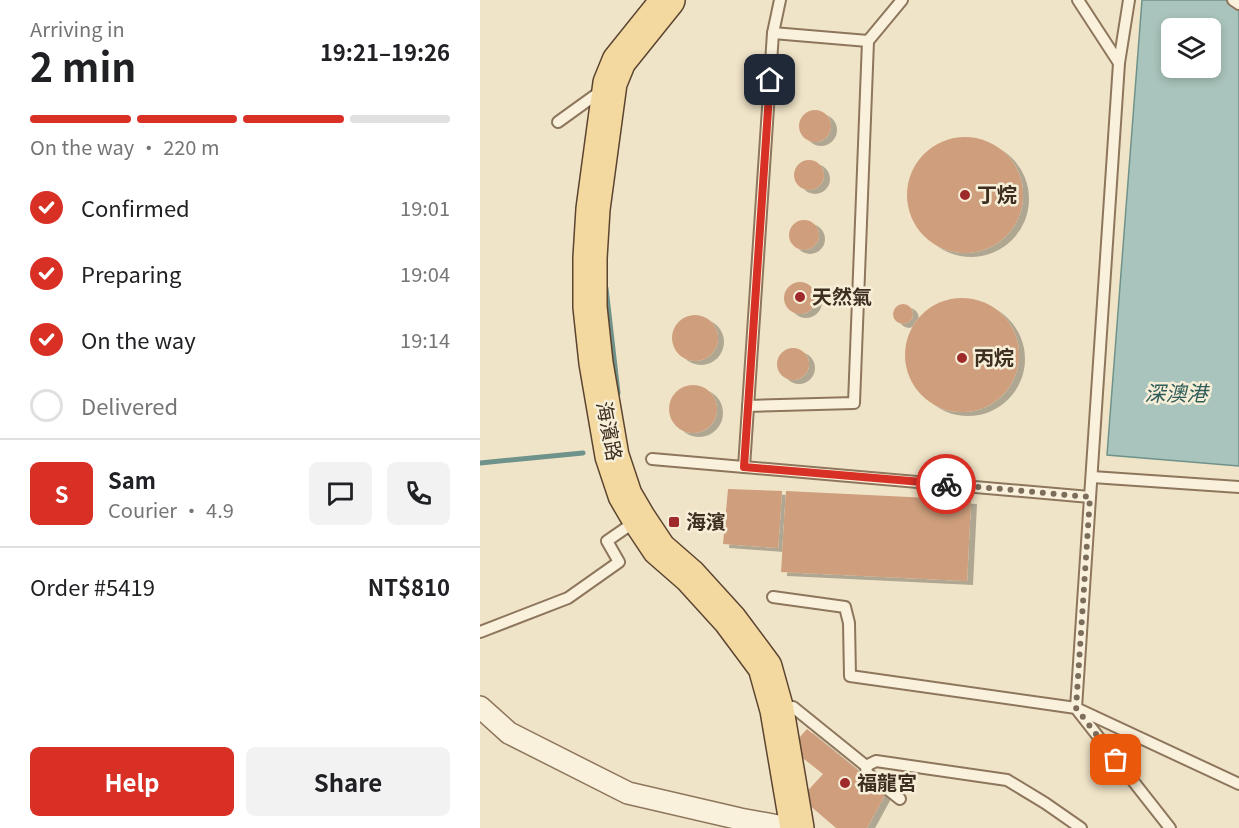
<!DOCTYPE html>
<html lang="en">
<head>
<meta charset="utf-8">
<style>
	:root { --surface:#fff; --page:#f2f2f2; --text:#202124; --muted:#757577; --line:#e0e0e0; --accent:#d93025 }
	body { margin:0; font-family:Georgia,"Noto Sans TC",serif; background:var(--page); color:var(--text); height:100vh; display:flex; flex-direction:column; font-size:22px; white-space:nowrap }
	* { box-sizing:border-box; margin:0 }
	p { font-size:20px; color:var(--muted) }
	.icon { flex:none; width:33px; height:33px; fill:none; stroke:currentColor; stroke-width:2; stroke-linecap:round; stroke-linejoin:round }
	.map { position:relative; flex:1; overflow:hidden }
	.side { display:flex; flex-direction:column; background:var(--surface); width:480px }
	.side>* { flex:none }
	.controls { position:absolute; left:681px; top:18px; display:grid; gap:12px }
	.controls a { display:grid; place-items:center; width:60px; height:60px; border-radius:9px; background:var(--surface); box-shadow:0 3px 9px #0003; font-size:30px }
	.pin { position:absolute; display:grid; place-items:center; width:51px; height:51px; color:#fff; margin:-26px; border-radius:12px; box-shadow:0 3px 9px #0006 }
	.courier { position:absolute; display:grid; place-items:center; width:60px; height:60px; margin:-30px; border:4px solid #d93025; border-radius:50%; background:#fff; color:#222; box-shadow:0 2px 8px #0007 }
	.summary em { font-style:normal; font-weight:700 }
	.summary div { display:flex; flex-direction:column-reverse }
	.summary { display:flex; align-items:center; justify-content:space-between; height:102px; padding:0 30px }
	h1 { font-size:39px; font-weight:700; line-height:45px }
	.bar { display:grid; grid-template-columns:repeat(4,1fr); gap:9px 6px; align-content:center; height:72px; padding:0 30px }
	.bar i { height:8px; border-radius:4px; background:var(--line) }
	.bar .selected { background:var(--accent) }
	.bar p { grid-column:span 4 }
	.line { display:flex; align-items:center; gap:15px; padding:0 30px; border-top:2px solid var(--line) }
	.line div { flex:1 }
	.round { display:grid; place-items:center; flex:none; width:63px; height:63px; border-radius:9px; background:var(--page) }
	ol { padding:0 30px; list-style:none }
	li { display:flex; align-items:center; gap:18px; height:66px }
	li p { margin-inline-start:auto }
	li .icon { padding:6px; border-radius:50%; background:var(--accent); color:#fff; stroke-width:4 }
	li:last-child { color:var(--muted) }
	li i { width:33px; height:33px; border:3px solid var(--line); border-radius:50% }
	.action { display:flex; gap:12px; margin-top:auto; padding:12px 30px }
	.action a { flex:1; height:69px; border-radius:9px; background:var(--accent); color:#fff; font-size:24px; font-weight:700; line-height:69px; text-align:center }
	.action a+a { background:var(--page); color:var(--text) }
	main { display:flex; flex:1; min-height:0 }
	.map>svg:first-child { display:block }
	.water { fill:#a9c4bc; stroke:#6f938a; stroke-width:1.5; fill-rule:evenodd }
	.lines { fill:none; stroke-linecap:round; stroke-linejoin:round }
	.stream { stroke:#6f938a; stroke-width:5 }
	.building { fill:#cf9f7d; filter:url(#shadow) }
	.lane-casing { stroke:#8d765c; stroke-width:14 }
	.street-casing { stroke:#8d765c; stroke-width:24 }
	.primary-casing { stroke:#5b4430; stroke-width:36 }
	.lane { stroke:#faf1dc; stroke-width:10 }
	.street { stroke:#faf1dc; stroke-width:21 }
	.primary { stroke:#f3d9a0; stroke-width:33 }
	.done { stroke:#7c6e5b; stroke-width:6; stroke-dasharray:0 10.8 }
	.route { stroke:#d93025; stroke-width:8 }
	.poi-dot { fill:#9e2a2b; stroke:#f7eed8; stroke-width:2 }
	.labels { text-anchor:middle; stroke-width:5; stroke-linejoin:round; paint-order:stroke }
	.poi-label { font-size:20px; font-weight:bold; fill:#3d2e20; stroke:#f7eed8; text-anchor:start }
	.street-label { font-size:20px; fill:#3d2e20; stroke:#f7eed8 }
	.water-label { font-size:21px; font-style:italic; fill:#2f5d5a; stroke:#f7eed8 }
</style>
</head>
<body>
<main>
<section class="side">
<div class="summary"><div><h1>2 min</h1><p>Arriving in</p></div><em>19:21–19:26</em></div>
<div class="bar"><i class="selected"></i><i class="selected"></i><i class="selected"></i><i></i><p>On the way · 220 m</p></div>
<ol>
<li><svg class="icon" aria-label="check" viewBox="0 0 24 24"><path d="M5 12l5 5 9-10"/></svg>Confirmed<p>19:01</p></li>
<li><svg class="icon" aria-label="check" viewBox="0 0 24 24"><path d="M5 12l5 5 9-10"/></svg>Preparing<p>19:04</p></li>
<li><svg class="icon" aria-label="check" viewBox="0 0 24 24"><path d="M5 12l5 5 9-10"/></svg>On the way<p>19:14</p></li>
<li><i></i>Delivered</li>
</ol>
<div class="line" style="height:108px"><b class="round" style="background:var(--accent);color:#fff">S</b><div><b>Sam</b><p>Courier · 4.9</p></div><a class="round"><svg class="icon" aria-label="chat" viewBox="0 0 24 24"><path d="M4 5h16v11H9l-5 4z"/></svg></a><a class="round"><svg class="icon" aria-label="phone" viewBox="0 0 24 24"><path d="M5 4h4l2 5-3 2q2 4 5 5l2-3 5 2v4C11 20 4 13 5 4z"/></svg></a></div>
<div class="line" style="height:78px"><div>Order #5419</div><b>NT$810</b></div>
<div class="action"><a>Help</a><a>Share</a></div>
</section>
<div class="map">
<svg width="759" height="828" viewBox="0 0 759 828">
	<defs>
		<filter id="shadow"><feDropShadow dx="6" dy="4" stdDeviation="0" flood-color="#0004"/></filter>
	</defs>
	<rect width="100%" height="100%" fill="#f0e4c8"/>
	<path class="water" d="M662,0H759V466L627,455ZM692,28H730V68H692Z"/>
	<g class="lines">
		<g class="stream">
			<polyline points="126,288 138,393"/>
			<polyline points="0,463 103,453"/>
		</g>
	</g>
	<g class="building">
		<circle cx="335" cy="126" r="16"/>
		<circle cx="485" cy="195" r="58"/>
		<circle cx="329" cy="175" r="15"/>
		<circle cx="324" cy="235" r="15"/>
		<circle cx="320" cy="298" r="16"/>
		<circle cx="482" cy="355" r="57"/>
		<circle cx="423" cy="314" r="10"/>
		<circle cx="215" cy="338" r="23"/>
		<circle cx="313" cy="364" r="16"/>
		<circle cx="213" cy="409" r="24"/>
		<polygon points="248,489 302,491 298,548 243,544"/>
		<polygon points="306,491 491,500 487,581 301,572"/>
		<polygon points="327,729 406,793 387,828 356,828 321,798 343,774 310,748"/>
	</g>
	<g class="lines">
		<defs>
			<g id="lane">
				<polyline points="753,0 759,4"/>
				<polyline points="293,33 388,41 422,0"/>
				<polyline points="639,63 649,0"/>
				<polyline points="78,122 121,91"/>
				<polyline points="268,406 374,403 388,41"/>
				<polyline points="172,459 610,497"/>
				<polyline points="264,467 293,33 300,0"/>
				<polyline points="612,477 759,487"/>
				<polyline points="293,597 365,607 369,623 370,676 596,708 639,63 598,0"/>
				<polyline points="0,632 88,598 139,562 127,541 156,521"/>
				<polyline points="596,708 759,784"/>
				<polyline points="301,709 313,707 386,766 396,761 527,780 565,803 601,828"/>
				<polyline points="598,711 690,828"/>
				<polyline points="386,766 387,773 420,799"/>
			</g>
			<polyline id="street" points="0,707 29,733 148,793 260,819 309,828"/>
			<polyline id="primary" points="188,0 139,61 130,83 113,209 110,258 110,307 116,363 132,456 145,495 159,519 179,549 210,576 250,620 285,667 297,710 317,828"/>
		</defs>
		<use href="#lane" class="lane-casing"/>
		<use href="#street" class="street-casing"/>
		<use href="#primary" class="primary-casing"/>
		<use href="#lane" class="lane"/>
		<use href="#street" class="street"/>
		<use href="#primary" class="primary"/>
	</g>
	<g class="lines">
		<polyline class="done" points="466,484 610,497 596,708 636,760"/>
		<polyline class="route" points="290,80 264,467 466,484"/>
	</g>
	<g class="poi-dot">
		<circle cx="485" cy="195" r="6"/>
		<circle cx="320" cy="297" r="6"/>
		<circle cx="482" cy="358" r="6"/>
		<rect x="188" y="516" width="12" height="12" rx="3"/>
		<circle cx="365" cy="783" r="6"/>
	</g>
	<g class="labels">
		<g class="poi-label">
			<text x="497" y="202">丁烷</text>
			<text x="332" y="304">天然氣</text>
			<text x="494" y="365">丙烷</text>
			<text x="206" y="529">海濱</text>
			<text x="377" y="790">福龍宮</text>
		</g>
		<g class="street-label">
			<text transform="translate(129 431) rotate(79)" y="7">海濱路</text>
		</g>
		<g class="water-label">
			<text x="696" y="401">深澳港</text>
		</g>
	</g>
</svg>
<div class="controls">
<a><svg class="icon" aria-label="layers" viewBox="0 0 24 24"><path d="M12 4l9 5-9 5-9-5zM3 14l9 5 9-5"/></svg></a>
</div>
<div class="pin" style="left:636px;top:760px;background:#ea580c"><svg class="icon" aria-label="bag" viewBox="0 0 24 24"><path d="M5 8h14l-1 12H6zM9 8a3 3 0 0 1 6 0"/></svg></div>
<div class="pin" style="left:290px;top:80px;background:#1f2937"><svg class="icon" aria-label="home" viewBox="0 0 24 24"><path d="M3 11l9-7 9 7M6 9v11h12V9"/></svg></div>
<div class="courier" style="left:466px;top:484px"><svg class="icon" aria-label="bike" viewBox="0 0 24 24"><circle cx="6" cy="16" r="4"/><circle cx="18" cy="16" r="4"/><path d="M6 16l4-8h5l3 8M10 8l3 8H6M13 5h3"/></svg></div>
</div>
</main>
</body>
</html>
